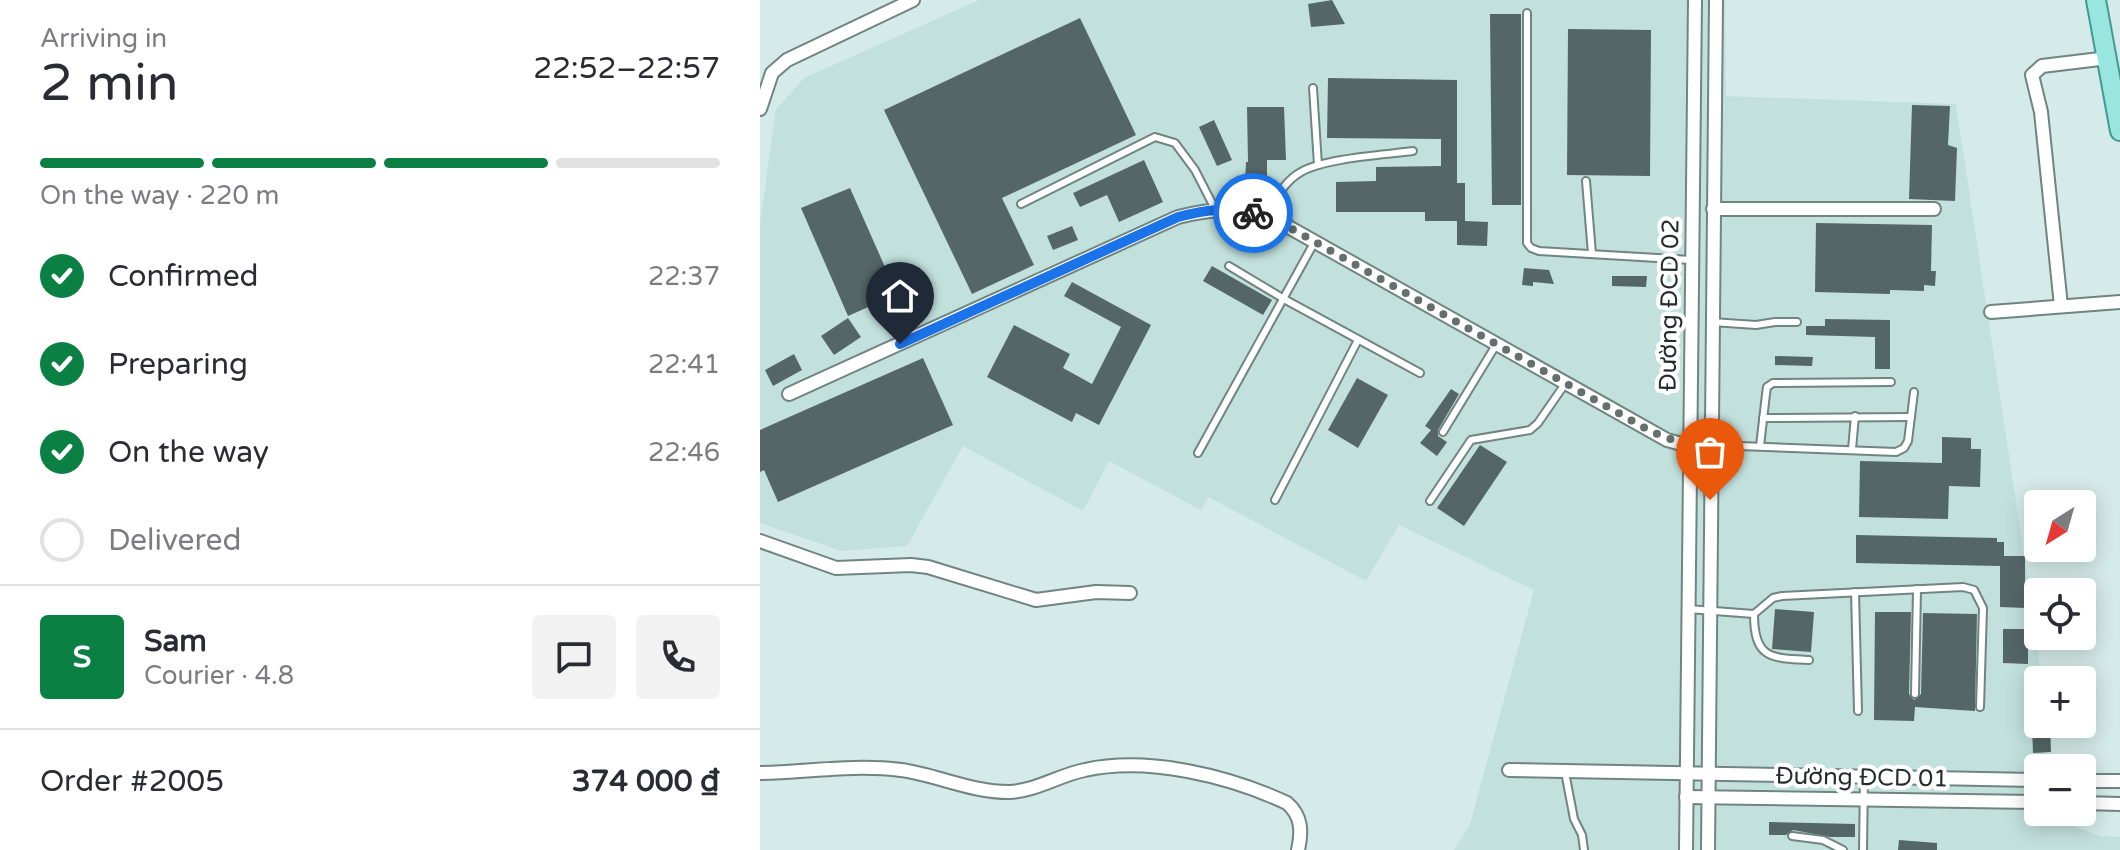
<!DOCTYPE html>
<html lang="en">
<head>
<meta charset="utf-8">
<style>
	:root { --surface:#fff; --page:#f2f2f3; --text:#2b2b33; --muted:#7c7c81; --line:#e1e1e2; --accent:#0b8043 }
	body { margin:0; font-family:"Varela Round",sans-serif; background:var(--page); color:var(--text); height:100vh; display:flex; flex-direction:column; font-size:30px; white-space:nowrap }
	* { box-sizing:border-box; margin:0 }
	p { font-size:26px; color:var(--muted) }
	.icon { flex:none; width:44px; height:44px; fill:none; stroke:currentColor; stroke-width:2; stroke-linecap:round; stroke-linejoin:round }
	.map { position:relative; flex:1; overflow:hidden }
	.panel { display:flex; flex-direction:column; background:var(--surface); width:760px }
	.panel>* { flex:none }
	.needle { width:52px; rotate:217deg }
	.controls { position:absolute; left:1264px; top:490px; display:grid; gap:16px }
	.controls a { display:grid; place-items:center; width:72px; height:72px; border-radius:8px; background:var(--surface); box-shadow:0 4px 20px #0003; font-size:40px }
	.pin { position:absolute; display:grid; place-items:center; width:68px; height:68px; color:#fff; margin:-82px -34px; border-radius:50% 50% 50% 0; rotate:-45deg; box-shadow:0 0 8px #0007 }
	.pin .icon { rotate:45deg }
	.courier { position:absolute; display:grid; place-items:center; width:80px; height:80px; margin:-40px; border:6px solid #1a73e8; border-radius:50%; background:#fff; color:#222; box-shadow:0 2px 10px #0007 }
	.headline em { font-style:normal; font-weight:600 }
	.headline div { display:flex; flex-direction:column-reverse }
	.headline { display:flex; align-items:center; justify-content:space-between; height:136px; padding:0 40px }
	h1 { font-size:52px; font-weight:600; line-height:60px }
	.bar { display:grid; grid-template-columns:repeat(4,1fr); gap:12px 8px; align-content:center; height:96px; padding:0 40px }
	.bar i { height:10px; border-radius:6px; background:var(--line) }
	.bar .selected { background:var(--accent) }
	.bar p { grid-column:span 4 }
	.line { display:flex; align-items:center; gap:20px; padding:0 40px; border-top:2px solid var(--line) }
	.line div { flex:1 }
	.round { display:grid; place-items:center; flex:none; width:84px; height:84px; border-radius:8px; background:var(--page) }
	ol { padding:0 40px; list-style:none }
	li { display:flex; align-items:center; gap:24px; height:88px }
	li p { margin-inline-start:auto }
	li .icon { padding:8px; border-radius:50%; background:var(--accent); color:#fff; stroke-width:4 }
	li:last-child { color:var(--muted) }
	li i { width:44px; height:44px; border:4px solid var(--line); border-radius:50% }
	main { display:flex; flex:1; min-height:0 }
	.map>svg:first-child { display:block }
	.built { fill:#c2e1dd }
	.building { fill:#546766 }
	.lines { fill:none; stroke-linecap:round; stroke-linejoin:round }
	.lane-casing { stroke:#708482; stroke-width:10 }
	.street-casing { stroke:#708482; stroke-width:16 }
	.primary-casing { stroke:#449993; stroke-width:22 }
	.lane { stroke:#fff; stroke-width:6 }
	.street { stroke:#fff; stroke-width:12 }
	.primary { stroke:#99e5e0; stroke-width:18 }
	.done { stroke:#63706e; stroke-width:8; stroke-dasharray:0 14.4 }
	.route { stroke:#1a73e8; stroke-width:10 }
	.labels { text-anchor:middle; stroke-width:8; stroke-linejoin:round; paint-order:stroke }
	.street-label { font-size:24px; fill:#252d2c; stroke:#fff }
</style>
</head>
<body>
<main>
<section class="panel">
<div class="headline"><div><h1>2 min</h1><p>Arriving in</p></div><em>22:52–22:57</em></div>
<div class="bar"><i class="selected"></i><i class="selected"></i><i class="selected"></i><i></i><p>On the way · 220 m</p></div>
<ol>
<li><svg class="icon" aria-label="check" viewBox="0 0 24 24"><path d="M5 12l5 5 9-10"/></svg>Confirmed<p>22:37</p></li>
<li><svg class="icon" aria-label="check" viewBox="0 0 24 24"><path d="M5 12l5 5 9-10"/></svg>Preparing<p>22:41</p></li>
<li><svg class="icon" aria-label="check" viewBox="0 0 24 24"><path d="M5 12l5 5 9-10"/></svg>On the way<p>22:46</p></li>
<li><i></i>Delivered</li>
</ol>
<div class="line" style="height:144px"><b class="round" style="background:var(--accent);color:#fff">S</b><div><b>Sam</b><p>Courier · 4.8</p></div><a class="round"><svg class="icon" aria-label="chat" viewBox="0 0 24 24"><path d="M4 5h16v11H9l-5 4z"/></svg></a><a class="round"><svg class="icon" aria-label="phone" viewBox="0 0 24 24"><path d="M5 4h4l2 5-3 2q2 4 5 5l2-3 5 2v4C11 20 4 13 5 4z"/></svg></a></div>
<div class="line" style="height:104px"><div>Order #2005</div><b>374 000 ₫</b></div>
</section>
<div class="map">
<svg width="1360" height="850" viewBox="0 0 1360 850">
	<rect width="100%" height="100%" fill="#d5ebe9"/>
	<polygon class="built" points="219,0 965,0 966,96 1196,104 1278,648 1280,680 1278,680 1278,724 1283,724 1285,768 1278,768 1278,812 1287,812 1287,819 1314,826 1341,836 1360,837 1360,850 694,850 710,824 774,590 639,525 606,581 448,497 441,510 349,461 323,511 203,446 147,546 81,551 0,523 0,223 16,109 44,78"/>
	<g class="building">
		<polygon points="572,0 585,24 551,27 548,4"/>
		<polygon points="730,14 761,14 761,205 732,205"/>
		<polygon points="320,18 376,135 242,198 274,265 212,294 124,110"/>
		<polygon points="808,29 891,30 890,176 807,175"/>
		<polygon points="568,78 697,80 697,183 705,183 705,221 728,222 727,246 697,245 697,221 665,221 665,212 576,212 576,182 616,181 616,167 681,166 681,139 567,138"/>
		<polygon points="1152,105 1190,106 1188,145 1197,148 1195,201 1149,199"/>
		<polygon points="487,107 524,107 526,160 507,160 507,184 485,184 486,162 488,162"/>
		<polygon points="454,120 472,160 457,166 439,127"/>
		<polygon points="384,160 403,202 359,222 347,195 320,207 313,193"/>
		<polygon points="90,188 152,328 138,334 122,301 88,316 41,208"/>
		<polygon points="1056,223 1172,225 1171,271 1176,271 1175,286 1164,285 1164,291 1130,290 1130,294 1055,292"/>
		<polygon points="312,226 318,240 293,250 287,236"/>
		<polygon points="452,266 512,300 503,315 443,281"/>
		<polygon points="764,268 789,270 794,284 773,282 773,286 762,285"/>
		<polygon points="852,276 887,276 886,287 852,286"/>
		<polygon points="312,282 391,325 339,425 316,413 312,422 227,377 254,325 310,354 303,368 332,384 361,327 304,296"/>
		<polygon points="88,318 101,337 74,355 61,336"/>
		<polygon points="1065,319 1130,320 1130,369 1115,369 1115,337 1046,335 1046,326 1065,326"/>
		<polygon points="34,354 42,370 13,386 5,370"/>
		<polygon points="1015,356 1053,357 1052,366 1015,365"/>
		<polygon points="163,358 193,425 18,502 4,470 0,472 0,430"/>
		<polygon points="597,378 628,395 598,448 568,430"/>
		<polygon points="691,389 699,394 678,430 678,436 687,442 677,456 660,443 671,430 665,426"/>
		<polygon points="1182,437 1211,438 1211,449 1221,449 1220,487 1189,486 1188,519 1099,517 1100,461 1182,463"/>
		<polygon points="720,445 747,462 704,526 677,508"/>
		<polygon points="1096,535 1237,538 1237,542 1244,542 1244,556 1265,556 1265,608 1240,607 1240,566 1096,563"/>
		<polygon points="1015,609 1054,612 1051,652 1012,649"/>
		<polygon points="1115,612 1151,612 1149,694 1154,700 1161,694 1163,613 1217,614 1215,711 1155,707 1154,721 1114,720"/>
		<polygon points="1243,629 1268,629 1268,664 1243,663"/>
		<polygon points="1272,724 1290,724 1291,752 1273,753"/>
		<polygon points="1009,822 1095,824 1095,837 1070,837 1033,830 1026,835 1009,835"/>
		<polygon points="1139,840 1177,843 1177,850 1138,850"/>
	</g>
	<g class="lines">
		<defs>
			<g id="lane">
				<polyline points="767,13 767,243 771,248 779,251 931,260"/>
				<polyline points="553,88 558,165"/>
				<polyline points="826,181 832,254"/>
				<polyline points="261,204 395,137 415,143 435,170 455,209"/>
				<path d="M505,216C515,201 524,181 541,172C565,158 624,155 653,151"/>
				<polyline points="469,266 524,299 660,373"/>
				<polyline points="952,322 996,325 1015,322 1037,322"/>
				<polyline points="1003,418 1151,417"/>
				<polyline points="683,432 736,345"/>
				<polyline points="951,445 1136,452 1144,448 1148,441 1154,392"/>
				<polyline points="1000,446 1006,394 1007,387 1013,383 1131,382"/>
				<polyline points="1092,449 1095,416"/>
				<polyline points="438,453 554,243"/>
				<polyline points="515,500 598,340"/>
				<polyline points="670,501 711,440 770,430 778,423 805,384"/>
				<polyline points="1095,592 1098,711"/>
				<polyline points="928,609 994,614 1013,598 1022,596 1203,587 1214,590 1223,608 1220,707"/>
				<path d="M994,614C994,659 1011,658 1049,660"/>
				<polyline points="1155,694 1157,589"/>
				<polyline points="805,772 814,819 822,835 824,850"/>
				<polyline points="1032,836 1063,840 1083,850"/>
				<polyline points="1103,850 1104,777"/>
			</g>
			<g id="street">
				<polyline points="0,109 12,73 27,60 153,0"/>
				<polyline points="953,209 1174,209"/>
				<polyline points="1301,306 1281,112 1272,75 1282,66 1348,58"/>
				<polyline points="1231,312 1360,302"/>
				<path d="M29,394L418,217C461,206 483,207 525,225L907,440L929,446L951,445"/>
				<polyline points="0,541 76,568 151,565 168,567 276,600 336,592 370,593"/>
				<polyline points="749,770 1278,780"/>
				<path d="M0,773C47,772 94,764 141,770C177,775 211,792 249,792C276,791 299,775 325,770C388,756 469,776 527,803C542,816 542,832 538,850"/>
				<polyline points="1322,781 1360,781"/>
				<polyline points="926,797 1278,802"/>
				<polyline points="1322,803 1360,804"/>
				<polyline points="926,850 935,0"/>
				<polyline points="948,850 956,0"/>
			</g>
			<polyline id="primary" points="1336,0 1360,131"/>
		</defs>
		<use href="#lane" class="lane-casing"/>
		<use href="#street" class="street-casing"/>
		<use href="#primary" class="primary-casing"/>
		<use href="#lane" class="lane"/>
		<use href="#street" class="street"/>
		<use href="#primary" class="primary"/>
	</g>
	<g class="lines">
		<polyline class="done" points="493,213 525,225 892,432 929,446 951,445 950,500"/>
		<path class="route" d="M140,344L418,217C445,210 466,207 493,213"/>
	</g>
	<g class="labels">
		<g class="street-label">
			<text transform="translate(909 305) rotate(-89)" y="8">Đường ĐCD 02</text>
			<text transform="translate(1102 777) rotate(1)" y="8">Đường ĐCD 01</text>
		</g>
	</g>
</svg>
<div class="controls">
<a><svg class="needle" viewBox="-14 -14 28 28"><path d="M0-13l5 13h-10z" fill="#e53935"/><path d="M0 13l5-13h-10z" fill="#7c7c81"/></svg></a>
<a><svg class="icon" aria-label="locate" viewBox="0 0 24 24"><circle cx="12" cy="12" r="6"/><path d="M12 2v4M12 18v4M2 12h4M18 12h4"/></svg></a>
<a>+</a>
<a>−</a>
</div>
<div class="pin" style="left:950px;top:500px;background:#ea580c"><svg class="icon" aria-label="bag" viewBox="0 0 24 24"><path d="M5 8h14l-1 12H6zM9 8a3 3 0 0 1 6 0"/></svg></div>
<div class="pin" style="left:140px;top:344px;background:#1f2937"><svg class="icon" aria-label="home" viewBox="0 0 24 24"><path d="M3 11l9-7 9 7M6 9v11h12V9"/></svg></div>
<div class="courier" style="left:493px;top:213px"><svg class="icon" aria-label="bike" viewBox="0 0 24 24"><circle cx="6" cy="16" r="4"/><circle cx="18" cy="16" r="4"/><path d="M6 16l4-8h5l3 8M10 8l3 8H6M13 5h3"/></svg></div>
</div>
</main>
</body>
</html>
